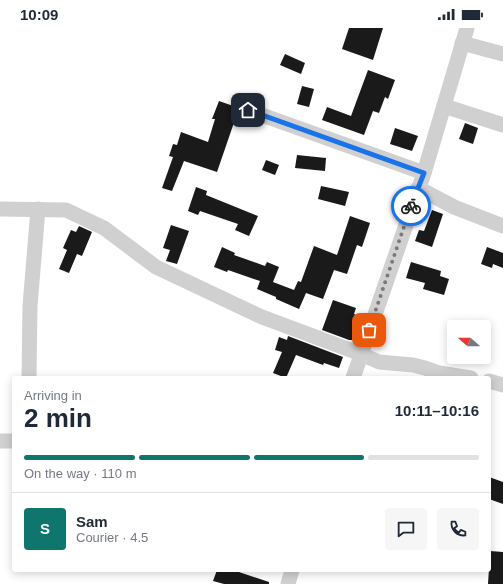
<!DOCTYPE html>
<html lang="en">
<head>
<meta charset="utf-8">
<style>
	:root { --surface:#fff; --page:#f6f6f7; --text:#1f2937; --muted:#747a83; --line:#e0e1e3; --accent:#0f766e }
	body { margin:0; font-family:Helvetica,sans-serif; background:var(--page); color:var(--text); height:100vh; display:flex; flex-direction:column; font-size:15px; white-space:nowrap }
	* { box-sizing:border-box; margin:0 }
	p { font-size:13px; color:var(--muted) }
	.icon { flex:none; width:22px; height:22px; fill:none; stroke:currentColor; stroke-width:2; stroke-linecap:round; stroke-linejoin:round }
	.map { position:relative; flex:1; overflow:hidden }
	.details { position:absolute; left:12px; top:348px; width:479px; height:196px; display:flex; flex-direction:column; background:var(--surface); border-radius:4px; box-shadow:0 2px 10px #0003 }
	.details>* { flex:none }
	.needle { width:26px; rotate:290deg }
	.controls { position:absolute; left:447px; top:292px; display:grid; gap:8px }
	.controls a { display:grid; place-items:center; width:44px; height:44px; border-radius:4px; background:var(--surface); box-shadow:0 2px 10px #0003; font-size:20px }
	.pin { position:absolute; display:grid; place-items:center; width:34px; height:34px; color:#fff; margin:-17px; border-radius:8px; box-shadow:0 2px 6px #0006 }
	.courier { position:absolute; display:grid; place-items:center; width:40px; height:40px; margin:-20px; border:3px solid #1a73e8; border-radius:50%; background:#fff; color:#222; box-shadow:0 1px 5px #0007 }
	.overview em { font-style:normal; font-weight:700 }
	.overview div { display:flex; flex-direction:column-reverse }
	.overview { display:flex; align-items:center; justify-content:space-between; height:68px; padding:0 12px }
	h1 { font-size:26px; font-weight:700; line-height:30px }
	.bar { display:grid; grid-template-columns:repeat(4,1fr); gap:6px 4px; align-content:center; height:48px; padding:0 12px }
	.bar i { height:5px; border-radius:3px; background:var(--line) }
	.bar .selected { background:var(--accent) }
	.bar p { grid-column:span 4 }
	.line { display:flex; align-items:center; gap:10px; padding:0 12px; border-top:1px solid var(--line) }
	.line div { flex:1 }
	.round { display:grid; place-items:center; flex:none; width:42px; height:42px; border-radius:4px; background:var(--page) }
	.status { display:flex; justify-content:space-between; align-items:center; height:28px; padding:0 20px; background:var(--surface); direction:ltr }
	.status svg { height:11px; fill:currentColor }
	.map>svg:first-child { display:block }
	.building { fill:#1a1a1a }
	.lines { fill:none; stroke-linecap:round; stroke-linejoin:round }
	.minor { stroke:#d0d0d0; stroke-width:15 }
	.done { stroke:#7a7a7a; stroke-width:4; stroke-dasharray:0 7.2 }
	.route { stroke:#1a73e8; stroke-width:5 }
</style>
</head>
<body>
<div class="status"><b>10:09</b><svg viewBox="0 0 49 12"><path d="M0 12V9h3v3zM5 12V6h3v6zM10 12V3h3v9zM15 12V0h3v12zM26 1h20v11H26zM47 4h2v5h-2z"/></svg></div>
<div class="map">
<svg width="503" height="556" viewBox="0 0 503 556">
	<rect width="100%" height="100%" fill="#fff"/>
	<g class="building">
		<polygon points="349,0 383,0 373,32 342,21"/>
		<polygon points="285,26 305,35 301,46 280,37"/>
		<polygon points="368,42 395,52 388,71 385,69 379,85 373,83 364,107 322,92 327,79 351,88"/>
		<polygon points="302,58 314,61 309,79 297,76"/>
		<polygon points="219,73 239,80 217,144 184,133 172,163 162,160 173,129 169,128 173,116 177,117 181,104 208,114 215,91 212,91"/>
		<polygon points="465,95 478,100 473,116 459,111"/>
		<polygon points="395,100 418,108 412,123 390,116"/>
		<polygon points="297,127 326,130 325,143 295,140"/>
		<polygon points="266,132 279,137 275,147 262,142"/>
		<polygon points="321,158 349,164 345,178 318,171"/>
		<polygon points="196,159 207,163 206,167 258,188 249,208 235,202 238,196 200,183 198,187 188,183"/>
		<polygon points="432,182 443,186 432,219 415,213 419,202 424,203"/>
		<polygon points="350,188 370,195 362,219 357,217 347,246 334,242 323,271 306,265 299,281 276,271 276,269 257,261 260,253 228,242 227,244 214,239 222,219 235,225 234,227 265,238 267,234 279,239 273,254 294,262 298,253 301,254 314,218 337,227"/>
		<polygon points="171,197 189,203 177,236 166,233 170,222 163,220"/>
		<polygon points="79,198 92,204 82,228 77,226 69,245 59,241 67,222 63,220 71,202 76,204"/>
		<polygon points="487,219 503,225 503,240 493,236 492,240 481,236"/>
		<polygon points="411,234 441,243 440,248 449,251 444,267 423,261 425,255 406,250"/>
		<polygon points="333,272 356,280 354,286 360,289 352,312 349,312 322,302"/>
		<polygon points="288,308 343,329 339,340 324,335 323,337 296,327 286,350 273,345 282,324 275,322 279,309 287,312"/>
		<polygon points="489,449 503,454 503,476 489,471"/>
		<polygon points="490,523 503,524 503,556 488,556"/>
		<polygon points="217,542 233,542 269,554 269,556 224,556 213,553"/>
	</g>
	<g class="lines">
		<g class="minor">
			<polyline points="462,15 503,26"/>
			<polyline points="444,78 503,97"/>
			<polyline points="248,82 424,145"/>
			<polyline points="418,160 454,179 503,198"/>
			<polyline points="0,181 66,182 104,200 156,239 262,289 361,326 379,334 413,337 425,340 439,345 471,350"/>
			<polyline points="29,350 30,278 38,181"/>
			<polyline points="353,350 424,145 467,0"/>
			<polyline points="489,353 503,357"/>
			<polyline points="0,413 14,413"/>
			<polyline points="288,556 292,542"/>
		</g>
	</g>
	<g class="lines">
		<polyline class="done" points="369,302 411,178"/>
		<polyline class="route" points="248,82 424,145 411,178"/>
	</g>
</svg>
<div class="controls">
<a><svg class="needle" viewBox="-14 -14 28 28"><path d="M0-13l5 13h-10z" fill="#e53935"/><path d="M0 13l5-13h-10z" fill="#747a83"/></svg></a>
</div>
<div class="pin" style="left:369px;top:302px;background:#ea580c"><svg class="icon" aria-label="bag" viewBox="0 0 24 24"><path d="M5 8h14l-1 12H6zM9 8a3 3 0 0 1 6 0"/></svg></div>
<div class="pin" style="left:248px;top:82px;background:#1f2937"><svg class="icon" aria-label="home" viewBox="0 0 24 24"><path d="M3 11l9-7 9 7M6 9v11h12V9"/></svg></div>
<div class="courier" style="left:411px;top:178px"><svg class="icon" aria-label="bike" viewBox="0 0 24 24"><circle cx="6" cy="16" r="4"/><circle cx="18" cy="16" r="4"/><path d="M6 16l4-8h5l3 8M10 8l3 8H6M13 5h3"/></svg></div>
<section class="details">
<div class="overview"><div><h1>2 min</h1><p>Arriving in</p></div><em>10:11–10:16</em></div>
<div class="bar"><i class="selected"></i><i class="selected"></i><i class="selected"></i><i></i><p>On the way · 110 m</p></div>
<div class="line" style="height:72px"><b class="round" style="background:var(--accent);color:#fff">S</b><div><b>Sam</b><p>Courier · 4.5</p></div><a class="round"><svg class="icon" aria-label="chat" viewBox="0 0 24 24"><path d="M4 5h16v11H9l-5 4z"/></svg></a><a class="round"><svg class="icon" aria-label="phone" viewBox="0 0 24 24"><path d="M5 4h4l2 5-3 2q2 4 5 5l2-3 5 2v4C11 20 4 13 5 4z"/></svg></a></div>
</section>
</div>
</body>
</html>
